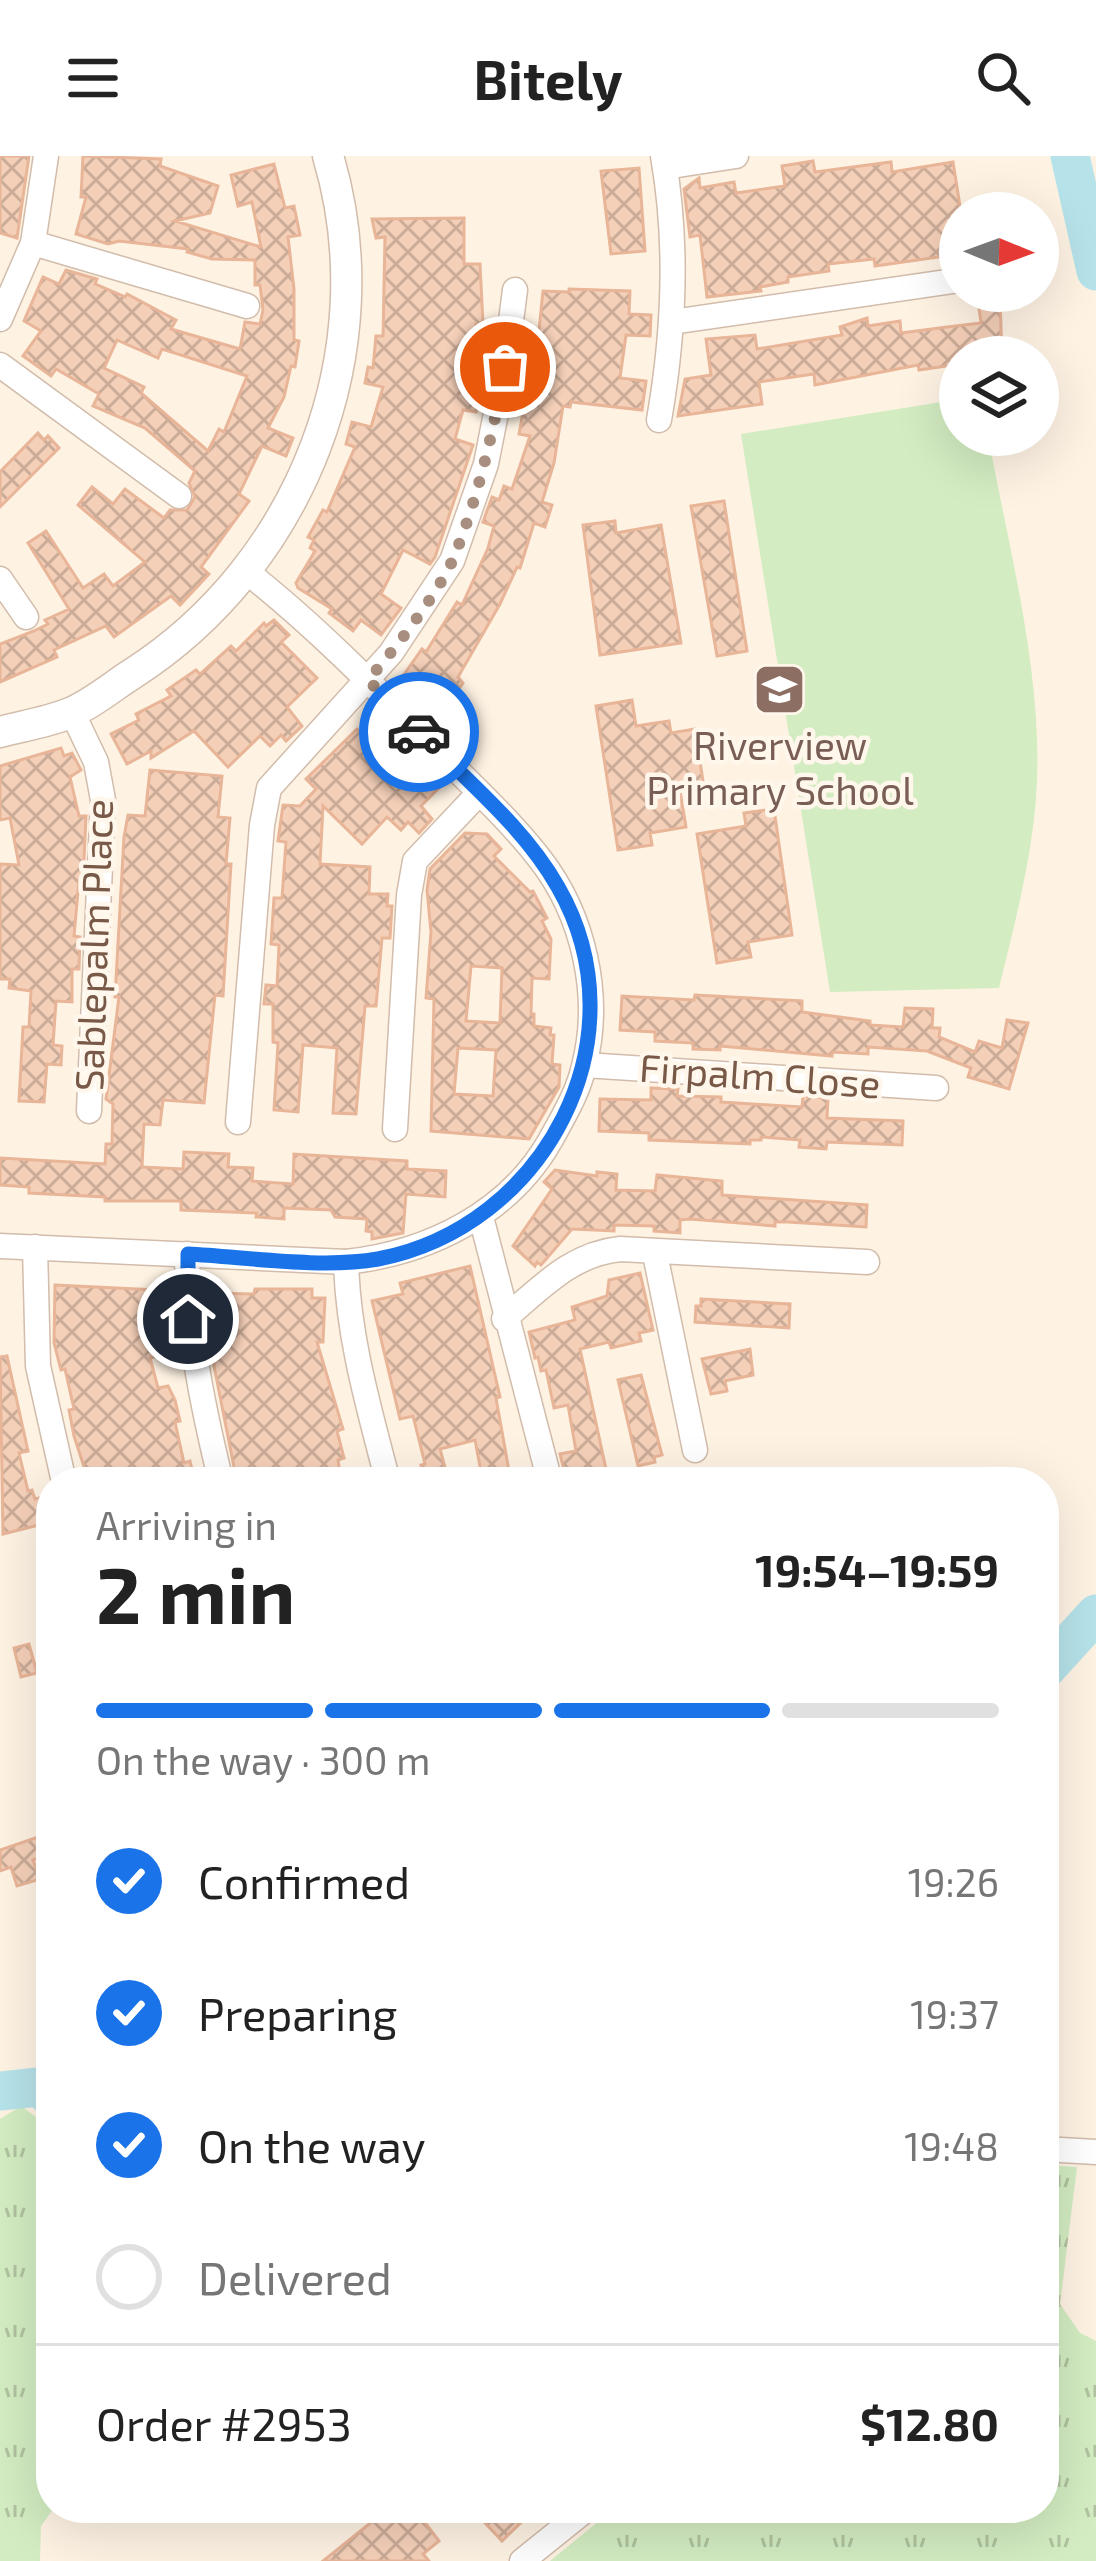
<!DOCTYPE html>
<html lang="en">
<head>
<meta charset="utf-8">
<style>
	:root { --surface:#fff; --page:#f6f6f6; --text:#222; --muted:#767676; --line:#e0e0e0; --accent:#1a73e8 }
	body { margin:0; font-family:"Exo 2",sans-serif; background:var(--page); color:var(--text); height:100vh; display:flex; flex-direction:column; font-size:45px; white-space:nowrap }
	* { box-sizing:border-box; margin:0 }
	p { font-size:39px; color:var(--muted) }
	.icon { flex:none; width:66px; height:66px; fill:none; stroke:currentColor; stroke-width:2; stroke-linecap:round; stroke-linejoin:round }
	.map { position:relative; flex:1; overflow:hidden }
	.panel { position:absolute; left:36px; top:1311px; width:1023px; height:1056px; display:flex; flex-direction:column; background:var(--surface); border-radius:48px; box-shadow:0 12px 48px #0002 }
	.panel>* { flex:none }
	.needle { width:78px; rotate:91deg }
	.fabs { position:absolute; left:939px; top:36px; display:grid; gap:24px }
	.fabs a { display:grid; place-items:center; width:120px; height:120px; border-radius:50%; background:var(--surface); box-shadow:0 12px 48px #0002; font-size:60px }
	.pin { position:absolute; display:grid; place-items:center; width:102px; height:102px; color:#fff; margin:-51px; border:6px solid #fff; border-radius:50%; box-shadow:0 3px 12px #0007 }
	.courier { position:absolute; display:grid; place-items:center; width:120px; height:120px; margin:-60px; border:9px solid #1a73e8; border-radius:50%; background:#fff; color:#222; box-shadow:0 3px 15px #0007 }
	.summary em { font-style:normal; font-weight:700 }
	.summary div { display:flex; flex-direction:column-reverse }
	.summary { display:flex; align-items:center; justify-content:space-between; height:204px; padding:0 60px }
	h1 { font-size:78px; font-weight:700; line-height:90px }
	.bar { display:grid; grid-template-columns:repeat(4,1fr); gap:18px 12px; align-content:center; height:144px; padding:0 60px }
	.bar i { height:15px; border-radius:9px; background:var(--line) }
	.bar .current { background:var(--accent) }
	.bar p { grid-column:span 4 }
	.line { display:flex; align-items:center; gap:30px; padding:0 60px; border-top:3px solid var(--line) }
	.line div { flex:1 }
	ol { padding:0 60px; list-style:none }
	li { display:flex; align-items:center; gap:36px; height:132px }
	li p { margin-inline-start:auto }
	li .icon { padding:12px; border-radius:50%; background:var(--accent); color:#fff; stroke-width:4 }
	li:last-child { color:var(--muted) }
	li i { width:66px; height:66px; border:6px solid var(--line); border-radius:50% }
	header { display:flex; justify-content:space-between; align-items:center; height:156px; padding:0 60px; background:var(--surface); font-size:54px; font-weight:700 }
	.map>svg:first-child { display:block }
	.grass { fill:url(#grass-tufts) }
	.garden { fill:#d3ecc1 }
	.lines { fill:none; stroke-linecap:round; stroke-linejoin:round }
	.river { stroke:#b6e2e9; stroke-width:39 }
	.building { fill:url(#building-cross-hatch); stroke:#e9b598; stroke-width:3; fill-rule:evenodd }
	.minor-casing { stroke:#d2bcab; stroke-width:27 }
	.tertiary-casing { stroke:#d2bcab; stroke-width:33 }
	.minor { stroke:#fff; stroke-width:24 }
	.tertiary { stroke:#fff; stroke-width:30 }
	.done { stroke:#a78e7e; stroke-width:12; stroke-dasharray:0 21.6 }
	.route { stroke:#1a73e8; stroke-width:15 }
	.labels { text-anchor:middle; stroke-width:9; stroke-linejoin:round; paint-order:stroke }
	.education-label { font-size:39px; fill:#785e54; stroke:#fff7eb }
	.street-label { font-size:39px; fill:#785847; stroke:#fff7eb }
</style>
</head>
<body>
<header><svg class="icon" aria-label="menu" viewBox="0 0 24 24"><path d="M4 6h16M4 12h16M4 18h16"/></svg>Bitely<svg class="icon" aria-label="search" viewBox="0 0 24 24"><circle cx="10" cy="10" r="6"/><path d="M15 15l6 6"/></svg></header>
<div class="map">
<svg width="1096" height="2405" viewBox="0 0 1096 2405">
	<defs>
		<pattern id="grass-tufts" width="24" height="20" patternUnits="userSpaceOnUse" patternTransform="scale(3)"><rect width="24" height="20" fill="#d3ecc1"/><path d="M3 7l-1-3M5 7V3M7 7l1-3M15 17l-1-3M17 17v-4M19 17l1-3" fill="none" stroke="#b0c29f"/></pattern>
		<pattern id="building-cross-hatch" width="8" height="8" patternUnits="userSpaceOnUse" patternTransform="scale(3)"><rect width="8" height="8" fill="#f5d0b9"/><path d="M0 0l8 8M0 8l8-8" fill="none" stroke="#cbac98"/></pattern>
	</defs>
	<rect width="100%" height="100%" fill="#fef3e3"/>
	<g class="grass">
		<polygon points="21,1950 51,1972 51,2352 54,2352 41,2370 40,2405 0,2405 0,1963"/>
		<polygon points="1044,2009 1077,2011 1060,2148 1080,2177 1096,2185 1096,2405 550,2405 615,2352 1044,2352"/>
	</g>
	<path class="garden" d="M960,243V279H988C1009,395 1045,524 1036,642C1031,707 1014,770 999,832L830,836L741,278Z"/>
	<g class="lines">
		<g class="river">
			<polyline points="1070,0 1096,115"/>
			<polyline points="1044,1515 1096,1458"/>
			<polyline points="0,1935 38,1931 51,1941"/>
		</g>
	</g>
	<g class="building">
		<polygon points="0,0 29,0 17,82 0,77"/>
		<path d="M83,0L161,3L160,10L218,30L210,57L175,65L261,91L252,46L238,50L231,19L274,8L285,52L294,50L300,79L288,81L294,133V184L299,185L295,211L291,210L284,241L268,272L293,282L286,300L262,290L239,338L249,345L201,411L209,418L180,449L171,440L114,481L106,470L54,494L57,501L0,526V488L34,475L48,468L45,464L69,453L28,387L46,375L83,432L104,418L113,430L145,406L78,349L92,331L113,348L125,333L164,362L170,354H187L195,341L189,327L195,315L145,272L93,250L99,238L56,213L51,220L23,200L41,175L24,165L43,121L59,128L66,114L97,123L95,128L125,141L127,138L176,164L171,173L240,193L245,166L260,168L263,154L260,129H255V104L212,103L187,96L188,93L119,85L108,88L76,78L86,41H81ZM117,184L158,202L162,193L247,220L224,276L219,273L208,295L141,237L144,231L104,212Z"/>
		<polygon points="813,5 815,16 891,6 892,16 953,6 960,50 960,98 875,110 874,103 828,108 829,115 788,121 788,126 760,131 761,135 707,141 700,79 690,81 684,33 699,22 700,32 734,26 736,37 785,30 782,10"/>
		<polygon points="639,12 645,95 611,98 601,15"/>
		<polygon points="464,62 464,108 480,108 483,168 476,168 467,228 480,231 476,256 463,254 455,283 473,289 435,401 430,408 403,394 381,438 401,452 381,479 361,464 353,475 329,457 332,453 298,432 296,427 315,395 310,392 314,384 308,381 323,354 327,356 355,291 346,288 352,266 371,271 383,231 365,227 368,211 373,212 376,180 383,180 385,81 376,82 372,63"/>
		<polygon points="569,133 630,135 629,158 651,159 650,180 626,179 620,222 646,225 642,254 571,246 570,251 563,250 554,307 542,346 552,349 545,371 534,367 520,412 517,411 500,448 458,521 463,527 446,551 403,520 422,493 426,496 457,446 462,449 488,392 494,370 483,366 492,341 499,344 504,330 512,333 530,280 519,278 524,251 531,253 543,135 569,136"/>
		<polygon points="1000,142 1002,201 960,201 960,208 919,214 918,209 815,229 814,218 759,226 762,248 678,260 685,223 711,219 706,183 755,179 757,193 842,179 840,171 867,162 868,170 900,165 901,177 947,171 981,167 978,145"/>
		<polygon points="38,277 44,284 48,280 59,292 0,351 0,316"/>
		<polygon points="724,345 747,495 717,500 691,350"/>
		<polygon points="615,365 616,377 661,369 681,487 600,499 583,369"/>
		<polygon points="274,464 289,479 281,486 317,522 287,551 302,570 286,585 281,579 270,590 260,580 228,611 194,575 151,602 151,595 127,608 111,578 139,564 136,558 171,540 167,534 196,514 200,518 231,490 236,495 264,467 266,470"/>
		<polygon points="632,544 636,570 669,565 671,577 695,573 703,625 679,629 686,671 650,677 652,689 618,694 596,550"/>
		<polygon points="375,572 444,627 421,650 432,663 419,677 408,666 401,674 387,661 362,688 323,650 320,708 370,711 369,738 388,738 387,750 392,750 390,782 382,782 376,850 365,850 356,958 333,957 337,892 303,889 298,956 274,954 278,887 273,886 273,848 264,848 266,829 277,830 279,789 271,788 274,742 282,742 286,686 278,685 283,649 300,650 316,633 306,623 357,573 366,582"/>
		<polygon points="61,592 64,600 72,597 81,614 70,621 79,660 86,660 83,724 79,724 74,780 80,781 79,813 72,813 72,846 56,845 53,889 62,890 61,909 47,908 44,946 19,945 23,871 29,871 31,835 9,832 10,823 0,823 0,708 19,709 10,662 0,664 0,610"/>
		<polygon points="150,614 222,620 218,661 230,662 226,708 231,708 223,840 215,839 204,947 163,944 160,969 144,968 142,1011 183,1013 184,996 229,998 228,1011 253,1012 252,1025 293,1028 294,998 407,1005 407,1013 446,1015 445,1041 406,1038 403,1077 372,1083 372,1076 366,1075 367,1063 335,1061 331,1054 284,1052 284,1063 256,1061 257,1057 181,1054 181,1045 105,1045 105,1041 29,1037 29,1031 0,1029 0,1002 105,1008 106,988 112,988 113,948 106,943 119,841 115,841 124,681 128,659 145,660"/>
		<polygon points="774,653 792,779 748,786 751,801 717,807 697,678 746,670 744,657"/>
		<path d="M465,677L487,678L501,693L494,700L530,736L533,735L547,762L542,765L551,783L549,823L532,822L531,858H534V870L551,872L550,879H554L552,908L560,909L559,931L529,983L431,975L434,843L426,842L431,776L427,734L430,713ZM471,810L502,812L500,867L466,865ZM458,892L496,894L493,940L454,938Z"/>
		<polygon points="695,839 802,845 802,856 870,865 870,869 903,871 905,852 933,853 932,872 940,872 939,881 975,896 979,885 1002,892 1007,864 1028,867 1009,933 968,921 971,912 927,895 868,891 868,898 832,896 832,900 720,890 720,894 693,893 693,887 655,885 655,876 620,874 622,840 694,844"/>
		<polygon points="651,932 678,933 677,940 721,941 721,946 802,951 803,940 828,942 827,962 903,965 902,989 827,986 826,993 799,991 800,984 761,981 761,984 750,984 750,988 649,984 649,977 599,975 600,943 651,944"/>
		<polygon points="555,1014 597,1020 597,1016 617,1018 616,1034 655,1035 657,1019 722,1025 722,1039 867,1049 866,1071 788,1066 775,1066 775,1070 690,1063 680,1064 680,1077 654,1075 654,1070 614,1069 614,1075 572,1073 541,1109 537,1106 535,1110 513,1090 552,1033 544,1026"/>
		<polygon points="470,1110 500,1241 496,1242 511,1326 483,1326 475,1284 440,1293 449,1326 425,1326 421,1309 425,1308 413,1260 400,1263 372,1145 403,1138 400,1127"/>
		<polygon points="640,1117 653,1174 639,1177 641,1185 611,1192 609,1186 580,1193 606,1313 566,1322 560,1298 576,1295 568,1249 554,1252 546,1214 541,1215 538,1201 535,1202 529,1176 575,1164 572,1151 607,1140 609,1124"/>
		<polygon points="55,1129 157,1134 157,1200 150,1202 158,1232 168,1230 175,1244 180,1265 175,1266 184,1307 190,1305 195,1326 89,1326 74,1280 69,1254 74,1253 65,1213 61,1214 54,1187"/>
		<polygon points="255,1133 312,1133 312,1142 325,1142 323,1186 317,1186 343,1273 337,1275 344,1302 338,1304 341,1326 237,1326 214,1210 209,1137 254,1138"/>
		<polygon points="701,1143 790,1148 789,1172 695,1166 696,1150 701,1150"/>
		<polygon points="750,1193 753,1219 725,1225 727,1235 711,1238 702,1203"/>
		<polygon points="7,1200 28,1295 19,1297 28,1335 32,1334 35,1343 47,1340 51,1366 3,1378 0,1201"/>
		<polygon points="641,1219 662,1299 654,1301 655,1306 638,1310 618,1224"/>
		<polygon points="29,1488 37,1517 21,1521 14,1492"/>
		<polygon points="47,1678 51,1698 33,1704 40,1723 17,1730 11,1711 0,1715 0,1694"/>
		<polygon points="389,2352 414,2352 439,2385 423,2398 429,2405 323,2405"/>
		<polygon points="471,2352 536,2352 502,2385"/>
	</g>
	<g class="lines">
		<defs>
			<g id="minor">
				<polyline points="665,11 736,0"/>
				<polyline points="33,87 247,150"/>
				<polyline points="0,163 33,87 46,0"/>
				<polyline points="672,166 960,124"/>
				<polyline points="0,209 179,340"/>
				<path d="M659,264C674,178 678,86 663,0"/>
				<polyline points="0,423 26,461"/>
				<polyline points="72,556 96,606 103,644 89,955"/>
				<polyline points="585,909 936,932"/>
				<polyline points="238,966 262,669 269,632 391,497 452,405 486,308 505,211 515,134"/>
				<polyline points="395,973 409,739 415,705 479,637"/>
				<polyline points="481,1061 550,1326"/>
				<path d="M0,1090L346,1106C428,1097 508,1058 550,985C563,961 578,937 584,910C602,840 584,760 540,703C508,662 469,627 433,590C373,529 314,469 247,416"/>
				<polyline points="35,1091 38,1210 64,1326"/>
				<path d="M187,1098C188,1180 202,1247 221,1326"/>
				<polyline points="655,1098 695,1294"/>
				<path d="M346,1106C348,1182 369,1252 388,1326"/>
				<path d="M504,1163C541,1132 571,1098 620,1093L867,1106"/>
				<polyline points="1044,1993 1096,1996"/>
				<polyline points="522,2405 588,2352"/>
			</g>
			<path id="tertiary" d="M0,576C23,570 48,566 70,557C92,548 113,530 132,518C302,409 386,194 328,0"/>
		</defs>
		<use href="#minor" class="minor-casing"/>
		<use href="#tertiary" class="tertiary-casing"/>
		<use href="#minor" class="minor"/>
		<use href="#tertiary" class="tertiary"/>
	</g>
	<g class="lines">
		<path class="done" d="M419,576L368,524C395,493 438,438 454,401C479,339 493,276 505,211"/>
		<path class="route" d="M188,1163V1098C246,1101 321,1113 378,1103C545,1071 645,882 558,731C524,671 467,625 419,576"/>
	</g>
	<defs>
		<symbol id="school-square" viewBox="-11 -11 22 22"><rect x="-9" y="-9" width="18" height="18" rx="4" fill="#8d6e63" stroke="#fff7eb"/><path d="M0-5L7-2L0 1L-7-2ZM-4 1L0 2.5L4 1V4Q0 6-4 4Z" fill="#fff"/></symbol>
	</defs>
	<g fill-rule="evenodd">
		<use href="#school-square" x="750" y="504" width="59" height="59"/>
	</g>
	<g class="labels">
		<g class="education-label">
			<text x="780" y="604">Riverview<tspan x="780" dy="45">Primary School</tspan></text>
		</g>
		<g class="street-label">
			<text transform="translate(94 789) rotate(-88)" y="14">Sablepalm Place</text>
			<text transform="translate(760 920) rotate(4)" y="14">Firpalm Close</text>
		</g>
	</g>
</svg>
<div class="fabs">
<a><svg class="needle" viewBox="-14 -14 28 28"><path d="M0-13l5 13h-10z" fill="#e53935"/><path d="M0 13l5-13h-10z" fill="#767676"/></svg></a>
<a><svg class="icon" aria-label="layers" viewBox="0 0 24 24"><path d="M12 4l9 5-9 5-9-5zM3 14l9 5 9-5"/></svg></a>
</div>
<div class="pin" style="left:505px;top:211px;background:#ea580c"><svg class="icon" aria-label="bag" viewBox="0 0 24 24"><path d="M5 8h14l-1 12H6zM9 8a3 3 0 0 1 6 0"/></svg></div>
<div class="pin" style="left:188px;top:1163px;background:#1f2937"><svg class="icon" aria-label="home" viewBox="0 0 24 24"><path d="M3 11l9-7 9 7M6 9v11h12V9"/></svg></div>
<div class="courier" style="left:419px;top:576px"><svg class="icon" aria-label="car" viewBox="0 0 24 24"><path d="M5 17H2v-5l4-1 3-4h7l3 4 3 1v5h-3M9 17h6M6 11h13"/><circle cx="7" cy="17" r="2"/><circle cx="17" cy="17" r="2"/></svg></div>
<section class="panel">
<div class="summary"><div><h1>2 min</h1><p>Arriving in</p></div><em>19:54–19:59</em></div>
<div class="bar"><i class="current"></i><i class="current"></i><i class="current"></i><i></i><p>On the way · 300 m</p></div>
<ol>
<li><svg class="icon" aria-label="check" viewBox="0 0 24 24"><path d="M5 12l5 5 9-10"/></svg>Confirmed<p>19:26</p></li>
<li><svg class="icon" aria-label="check" viewBox="0 0 24 24"><path d="M5 12l5 5 9-10"/></svg>Preparing<p>19:37</p></li>
<li><svg class="icon" aria-label="check" viewBox="0 0 24 24"><path d="M5 12l5 5 9-10"/></svg>On the way<p>19:48</p></li>
<li><i></i>Delivered</li>
</ol>
<div class="line" style="height:156px"><div>Order #2953</div><b>$12.80</b></div>
</section>
</div>
</body>
</html>
